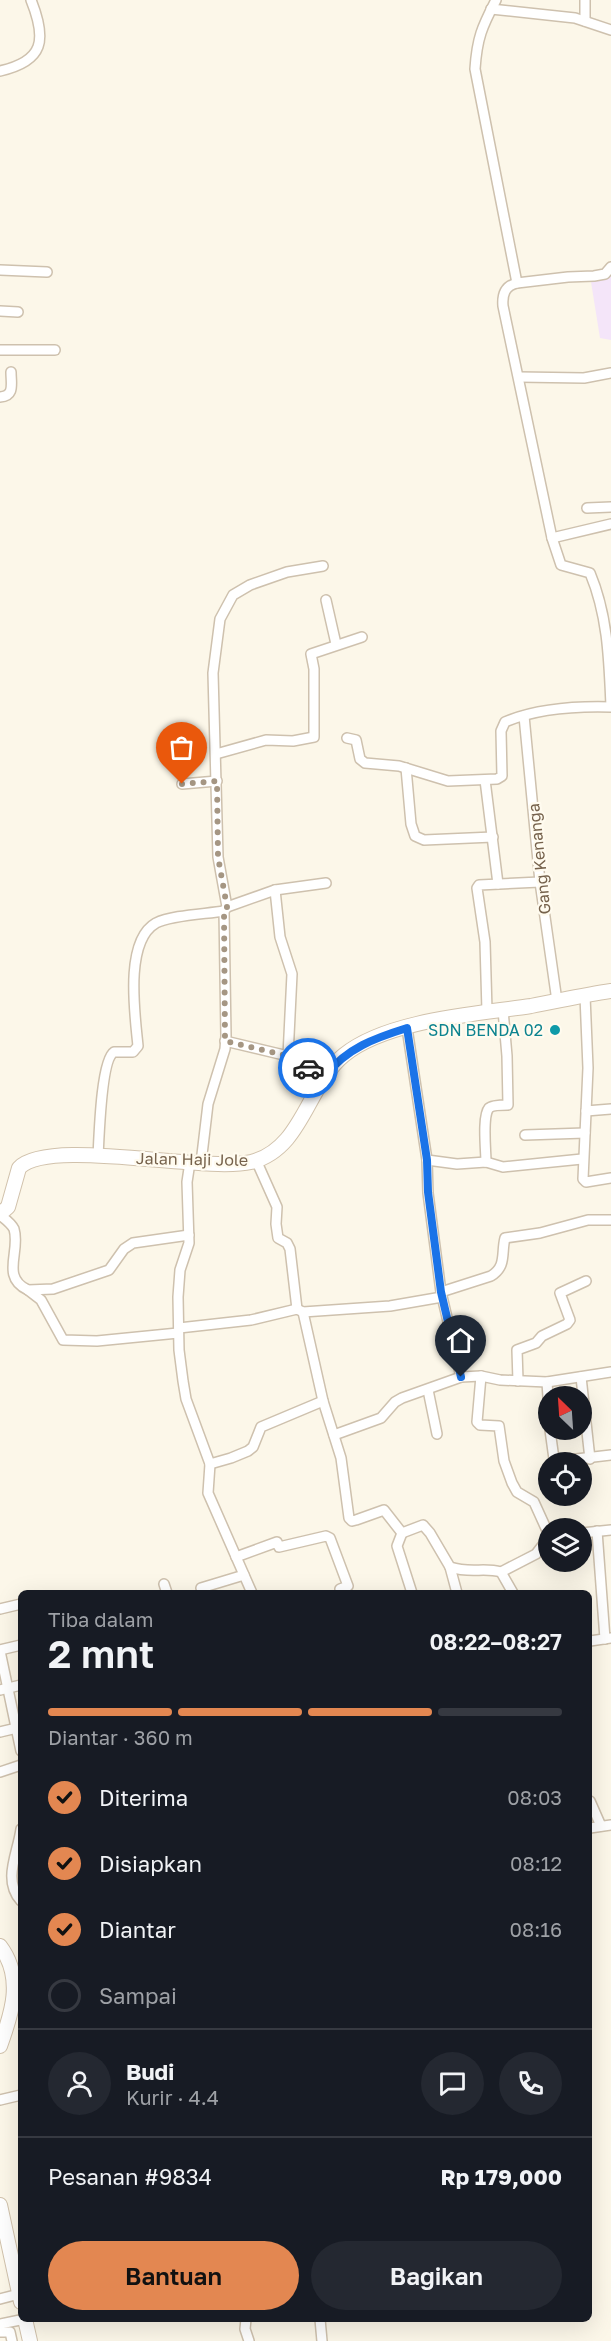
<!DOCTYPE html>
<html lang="id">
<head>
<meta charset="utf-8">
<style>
	:root { --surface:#171b24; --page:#242831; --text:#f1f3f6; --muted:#9ea1a6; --line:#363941; --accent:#e38751 }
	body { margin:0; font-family:"Golos Text",sans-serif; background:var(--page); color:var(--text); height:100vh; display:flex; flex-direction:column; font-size:22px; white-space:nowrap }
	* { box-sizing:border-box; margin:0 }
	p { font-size:20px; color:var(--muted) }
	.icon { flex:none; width:33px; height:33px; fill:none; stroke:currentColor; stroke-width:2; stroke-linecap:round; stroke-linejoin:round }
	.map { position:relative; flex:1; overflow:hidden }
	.sheet { position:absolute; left:18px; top:1590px; width:574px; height:732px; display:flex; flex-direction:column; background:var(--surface); border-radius:9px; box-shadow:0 6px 24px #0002 }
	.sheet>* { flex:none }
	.needle { width:39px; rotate:335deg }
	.fabs { position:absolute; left:538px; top:1386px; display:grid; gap:12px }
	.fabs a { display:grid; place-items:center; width:54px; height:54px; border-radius:50%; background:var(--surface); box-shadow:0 6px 24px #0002; font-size:30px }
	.pin { position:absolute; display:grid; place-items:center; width:51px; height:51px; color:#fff; margin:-62px -26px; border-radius:50% 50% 50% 0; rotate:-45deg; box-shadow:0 0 6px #0007 }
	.pin .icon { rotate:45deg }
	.courier { position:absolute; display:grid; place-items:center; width:60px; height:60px; margin:-30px; border:4px solid #1a73e8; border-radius:50%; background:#fff; color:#222; box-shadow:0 2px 8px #0007 }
	.overview em { font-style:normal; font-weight:600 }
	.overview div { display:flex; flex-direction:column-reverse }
	.overview { display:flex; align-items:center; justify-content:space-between; height:102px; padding:0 30px }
	h1 { font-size:39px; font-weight:600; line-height:45px }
	.bar { display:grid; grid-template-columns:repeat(4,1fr); gap:9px 6px; align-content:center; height:72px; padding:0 30px }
	.bar i { height:8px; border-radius:4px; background:var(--line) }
	.bar .selected { background:var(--accent) }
	.bar p { grid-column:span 4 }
	.line { display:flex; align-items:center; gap:15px; padding:0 30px; border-top:2px solid var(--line) }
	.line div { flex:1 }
	.round { display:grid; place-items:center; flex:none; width:63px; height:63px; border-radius:32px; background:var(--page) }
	ol { padding:0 30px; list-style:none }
	li { display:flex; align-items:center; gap:18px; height:66px }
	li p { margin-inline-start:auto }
	li .icon { padding:6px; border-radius:50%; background:var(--accent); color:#111; stroke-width:4 }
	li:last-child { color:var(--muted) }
	li i { width:33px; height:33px; border:3px solid var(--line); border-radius:50% }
	.button { display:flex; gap:12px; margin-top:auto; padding:12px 30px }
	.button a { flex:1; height:69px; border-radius:36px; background:var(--accent); color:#111; font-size:24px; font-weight:600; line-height:69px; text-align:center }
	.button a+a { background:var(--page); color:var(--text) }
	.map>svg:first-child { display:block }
	.education { fill:#f4e5f9 }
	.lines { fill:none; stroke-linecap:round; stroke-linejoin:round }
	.street-casing { stroke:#cec1ae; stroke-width:12 }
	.secondary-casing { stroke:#d1c2ac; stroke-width:16 }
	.street { stroke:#fff; stroke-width:9 }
	.secondary { stroke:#fff; stroke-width:14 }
	.done { stroke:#a59683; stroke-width:6; stroke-dasharray:0 10.8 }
	.route { stroke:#1a73e8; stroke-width:8 }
	.culture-dot { fill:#0f9aa8; stroke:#fffbef; stroke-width:2 }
	.labels { text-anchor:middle; stroke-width:4.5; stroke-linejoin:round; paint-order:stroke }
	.street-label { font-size:16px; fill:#76624c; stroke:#fffbef }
	.culture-label { font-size:16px; fill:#0d838f; stroke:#fffbef; text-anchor:end }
</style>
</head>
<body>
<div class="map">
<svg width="611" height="2341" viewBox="0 0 611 2341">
	<rect width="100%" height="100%" fill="#fcf7e9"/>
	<polygon class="education" points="611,274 611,340 600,338 591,282"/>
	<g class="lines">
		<defs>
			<g id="street">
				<path d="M496,0C482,27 477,38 475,69L517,283C505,286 502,294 503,306L552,538L561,565L590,573C608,616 609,660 611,706"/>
				<polyline points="491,9 575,18 611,30"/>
				<polyline points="585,21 585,0"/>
				<path d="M0,71C44,61 47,40 31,0"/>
				<polyline points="0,270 47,272"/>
				<polyline points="517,283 568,277 594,276 605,274 611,267"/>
				<polyline points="0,311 18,312"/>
				<polyline points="0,350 55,350"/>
				<polyline points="519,377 584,378 611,373"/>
				<path d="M0,397C15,396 11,384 11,372"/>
				<polyline points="587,508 611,507"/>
				<polyline points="552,538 611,524"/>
				<polyline points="326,600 336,644"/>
				<polyline points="524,716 540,882 557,1001"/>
				<path d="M347,738L356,740L360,759L365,763L399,766L448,781L497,779L502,776L501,731L505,722C538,708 576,706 611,707"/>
				<polyline points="216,754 266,740 293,741 314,737 314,669 311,654 362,637"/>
				<polyline points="406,768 411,824 415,836 424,840 493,837"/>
				<polyline points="485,780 498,884"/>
				<polyline points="182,784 217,781"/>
				<polyline points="275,890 326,883"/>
				<polyline points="227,907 275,890 280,937 292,974 288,1056"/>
				<polyline points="585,996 588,1068 583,1179 586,1182 611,1178"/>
				<polyline points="487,1011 485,942 477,888 479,885 540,882"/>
				<polyline points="407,1028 427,1160 428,1193 441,1292 461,1377"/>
				<polyline points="225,1041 288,1056 326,1075"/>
				<polyline points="586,1111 611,1109"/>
				<polyline points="525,1135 585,1133"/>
				<path d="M98,1157C99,1139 101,1060 114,1052H133L138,1046C135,1015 124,941 156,923C172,915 206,914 224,911"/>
				<polyline points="256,1160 277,1207 276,1224 278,1238 287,1243 290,1249 297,1309"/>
				<polyline points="427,1160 457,1164 486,1162 503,1167 582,1159"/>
				<polyline points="190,1162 187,1182 189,1243 180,1270 178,1297 179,1350 183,1381 186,1399 210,1464 208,1493 252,1593"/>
				<path d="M486,1162C486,1151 482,1116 489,1108C492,1105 503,1105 508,1105L507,1056L503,1010"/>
				<polyline points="201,1163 208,1104 225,1049 226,1036 224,911 227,907 218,857 213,673 220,619 233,595 250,585 287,572 323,566"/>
				<path d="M0,1215C5,1219 11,1223 14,1229C21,1251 0,1277 28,1290L53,1289L109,1270L124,1249L133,1243L189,1235"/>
				<polyline points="28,1290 41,1300 63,1340 97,1341 178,1333"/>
				<path d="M441,1292L491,1276C507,1266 501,1253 505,1238L540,1233L588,1220H611"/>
				<path d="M303,1312L323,1401L341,1458L349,1518L352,1521L356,1520L384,1510L402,1533L423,1525L430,1533L450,1567C471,1574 483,1567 501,1572L513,1593"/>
				<polyline points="179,1328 251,1320 297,1309 303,1312 390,1306 442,1297"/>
				<polyline points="481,1376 477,1422 480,1425 499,1426 504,1461 512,1483 517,1492 534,1502 549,1535"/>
				<polyline points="581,1377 590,1459"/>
				<polyline points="518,1381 517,1350 536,1343 542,1336 567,1324 570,1320 560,1293 586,1281"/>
				<polyline points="547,1382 549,1412"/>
				<polyline points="428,1390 437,1434"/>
				<polyline points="550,1430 554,1459 559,1461 611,1455"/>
				<polyline points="334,1435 381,1418 395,1402 402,1398 461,1377 481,1376 500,1380 547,1382 611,1372"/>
				<polyline points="210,1464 231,1458 248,1451 253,1447 261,1427 323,1401"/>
				<polyline points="597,1531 605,1639"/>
				<polyline points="402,1533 397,1546 412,1593"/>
				<polyline points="582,1533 611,1530"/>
				<polyline points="236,1557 277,1542 279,1547 326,1536 330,1538 348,1586 340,1589 342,1593"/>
				<polyline points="450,1567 457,1593"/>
				<polyline points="501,1572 536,1554 549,1537"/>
				<polyline points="164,1584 167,1593"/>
				<polyline points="203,1593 201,1588 244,1575"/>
				<polyline points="0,1609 21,1604"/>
				<polyline points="590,1641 611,1638"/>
				<polyline points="0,1650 21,1645"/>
				<polyline points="0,1651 21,1751"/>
				<polyline points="0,1690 21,1685"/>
				<polyline points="0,1732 21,1727"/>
				<polyline points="0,1772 21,1765"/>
				<polyline points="590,1801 601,1826"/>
				<polyline points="590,1828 611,1825"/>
				<path d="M21,1829C18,1853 2,1880 21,1901"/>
				<polyline points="0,2100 21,2095"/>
				<polyline points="0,2299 19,2294"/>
				<polyline points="246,2319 245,2329 249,2341"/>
				<polyline points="320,2319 322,2341"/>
				<polyline points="0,2324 25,2319"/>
				<polyline points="0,2332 10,2332 12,2341"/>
			</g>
			<g id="secondary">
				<path d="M0,1214L8,1207L19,1168C49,1137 203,1173 251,1162C303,1149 307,1085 344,1055C387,1020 477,1014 531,1006C558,1001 584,995 611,991"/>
				<path d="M0,1946C24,1978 12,2013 0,2046"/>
				<polyline points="0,2205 21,2302"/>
				<polyline points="25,2319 30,2341"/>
			</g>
		</defs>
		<use href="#street" class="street-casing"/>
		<use href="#secondary" class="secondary-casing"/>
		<use href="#street" class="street"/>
		<use href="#secondary" class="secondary"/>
	</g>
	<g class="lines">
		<polyline class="done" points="182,784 217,781 218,857 227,907 224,911 225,1041 288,1056 308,1068"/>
		<path class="route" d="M308,1068L326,1075C347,1048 375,1038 407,1028L427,1160L428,1192L441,1292L461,1377"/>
	</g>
	<circle class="culture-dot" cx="555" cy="1030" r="6"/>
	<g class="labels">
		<g class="street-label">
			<text transform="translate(539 859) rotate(-96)" y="6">Gang Kenanga</text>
			<text transform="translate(192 1159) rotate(1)" y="6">Jalan Haji Jole</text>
		</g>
		<g class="culture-label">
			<text x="543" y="1036">SDN BENDA 02</text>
		</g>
	</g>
</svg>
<div class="fabs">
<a><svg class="needle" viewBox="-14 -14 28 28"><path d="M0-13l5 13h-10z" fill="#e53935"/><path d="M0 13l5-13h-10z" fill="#9ea1a6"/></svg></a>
<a><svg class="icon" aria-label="locate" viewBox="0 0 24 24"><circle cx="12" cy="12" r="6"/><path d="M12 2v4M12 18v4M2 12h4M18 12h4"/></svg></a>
<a><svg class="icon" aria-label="layers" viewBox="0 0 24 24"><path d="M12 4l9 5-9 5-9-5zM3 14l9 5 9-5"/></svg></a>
</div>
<div class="pin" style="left:182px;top:784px;background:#ea580c"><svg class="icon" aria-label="bag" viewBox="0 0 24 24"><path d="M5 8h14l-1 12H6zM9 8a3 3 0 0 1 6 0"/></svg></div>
<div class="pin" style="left:461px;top:1377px;background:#1f2937"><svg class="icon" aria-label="home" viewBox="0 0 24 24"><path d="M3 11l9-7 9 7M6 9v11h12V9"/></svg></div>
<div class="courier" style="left:308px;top:1068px"><svg class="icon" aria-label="car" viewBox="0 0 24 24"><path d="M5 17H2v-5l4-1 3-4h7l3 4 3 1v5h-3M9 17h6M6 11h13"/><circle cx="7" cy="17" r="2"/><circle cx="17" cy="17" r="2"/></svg></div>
<section class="sheet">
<div class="overview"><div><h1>2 mnt</h1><p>Tiba dalam</p></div><em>08:22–08:27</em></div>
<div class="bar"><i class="selected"></i><i class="selected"></i><i class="selected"></i><i></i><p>Diantar · 360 m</p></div>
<ol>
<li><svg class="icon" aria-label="check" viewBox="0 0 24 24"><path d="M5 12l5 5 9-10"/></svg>Diterima<p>08:03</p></li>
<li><svg class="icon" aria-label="check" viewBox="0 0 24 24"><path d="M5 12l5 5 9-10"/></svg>Disiapkan<p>08:12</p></li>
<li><svg class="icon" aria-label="check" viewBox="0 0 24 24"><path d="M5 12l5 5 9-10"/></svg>Diantar<p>08:16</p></li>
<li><i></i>Sampai</li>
</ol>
<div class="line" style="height:108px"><a class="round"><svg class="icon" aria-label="person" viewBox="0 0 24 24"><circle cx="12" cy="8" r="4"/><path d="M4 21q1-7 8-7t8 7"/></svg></a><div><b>Budi</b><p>Kurir · 4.4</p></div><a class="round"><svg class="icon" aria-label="chat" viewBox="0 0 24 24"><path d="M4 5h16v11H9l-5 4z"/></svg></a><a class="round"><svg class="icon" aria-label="phone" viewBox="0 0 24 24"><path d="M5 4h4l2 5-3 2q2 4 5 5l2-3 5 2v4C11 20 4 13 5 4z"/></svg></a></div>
<div class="line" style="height:78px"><div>Pesanan #9834</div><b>Rp 179,000</b></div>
<div class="button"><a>Bantuan</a><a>Bagikan</a></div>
</section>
</div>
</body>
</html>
